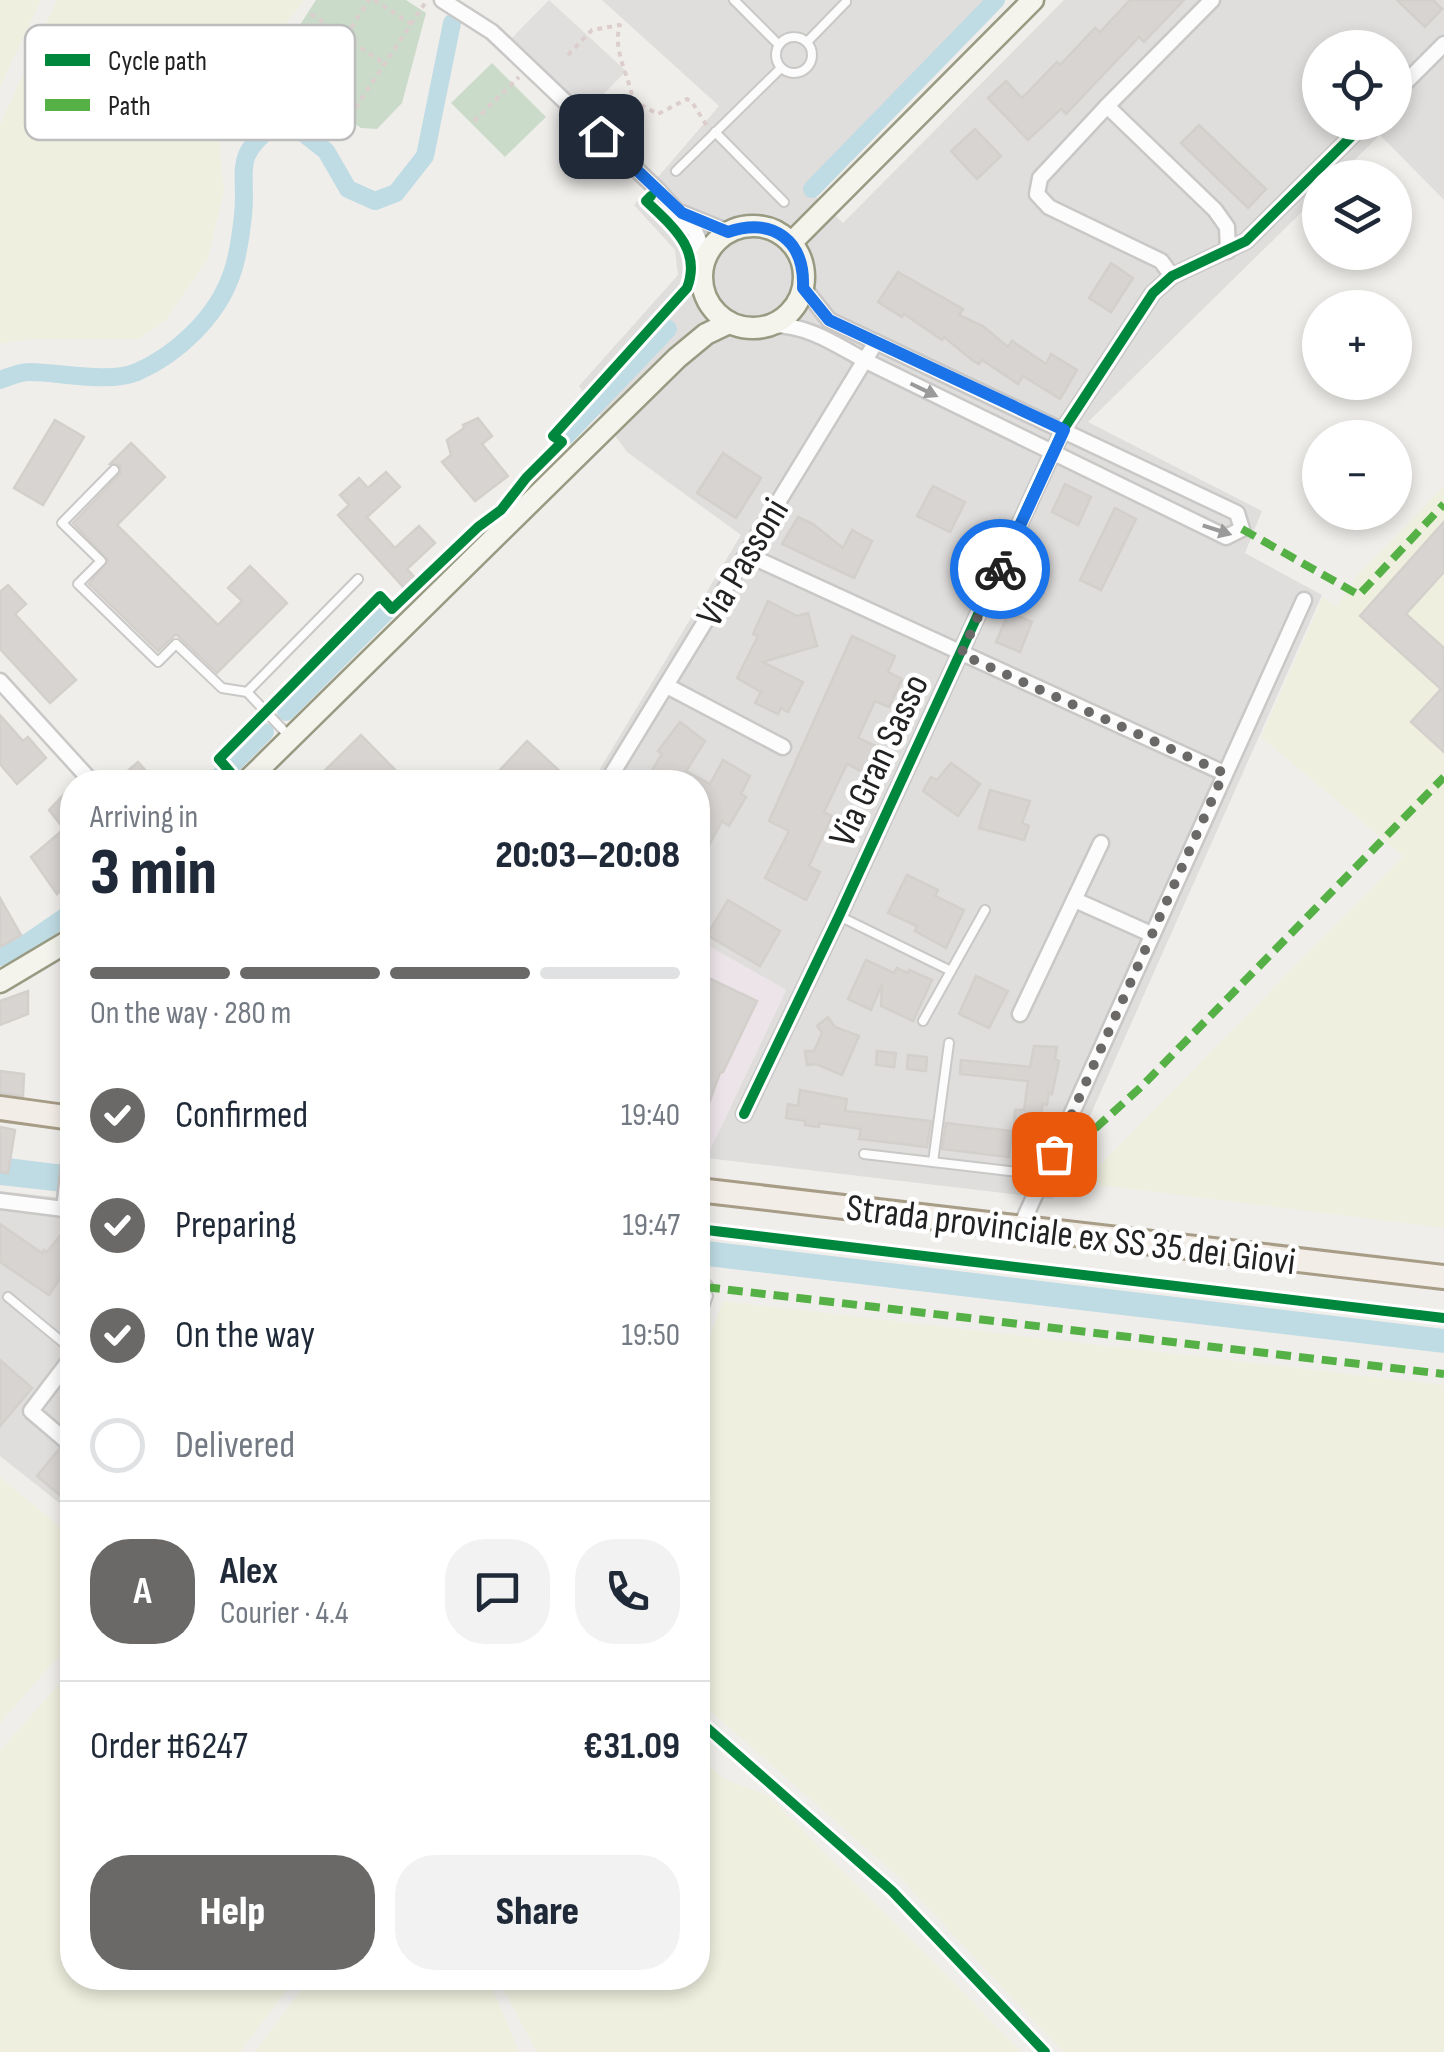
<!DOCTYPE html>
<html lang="en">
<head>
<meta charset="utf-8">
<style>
	:root { --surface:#fff; --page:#f2f2f3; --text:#1f2937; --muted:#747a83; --line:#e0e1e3; --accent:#6a6968 }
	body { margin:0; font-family:"Sofia Sans Condensed",sans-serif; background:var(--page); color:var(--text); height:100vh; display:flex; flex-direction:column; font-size:38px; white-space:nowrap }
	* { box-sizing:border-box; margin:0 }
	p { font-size:32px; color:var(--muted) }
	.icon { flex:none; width:55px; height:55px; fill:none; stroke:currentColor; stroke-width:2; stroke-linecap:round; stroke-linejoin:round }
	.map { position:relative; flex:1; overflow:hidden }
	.details { position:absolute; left:60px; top:770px; width:650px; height:1220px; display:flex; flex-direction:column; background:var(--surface); border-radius:40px; box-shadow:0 5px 15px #0003 }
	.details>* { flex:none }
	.fabs { position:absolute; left:1302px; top:30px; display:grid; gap:20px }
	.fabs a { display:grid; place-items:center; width:110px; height:110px; border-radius:50%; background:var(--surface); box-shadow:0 5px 15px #0003; font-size:50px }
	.pin { position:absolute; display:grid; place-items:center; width:85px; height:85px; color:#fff; margin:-42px; border-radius:20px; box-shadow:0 5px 15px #0006 }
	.courier { position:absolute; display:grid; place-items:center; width:100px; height:100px; margin:-50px; border:8px solid #1a73e8; border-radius:50%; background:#fff; color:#222; box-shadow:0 2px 12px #0007 }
	.summary em { font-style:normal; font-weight:800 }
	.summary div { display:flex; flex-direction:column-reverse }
	.summary { display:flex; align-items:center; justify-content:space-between; height:170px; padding:0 30px }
	h1 { font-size:65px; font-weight:800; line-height:75px }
	.bar { display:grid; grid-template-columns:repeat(4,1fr); gap:15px 10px; align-content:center; height:120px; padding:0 30px }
	.bar i { height:12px; border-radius:8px; background:var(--line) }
	.bar .selected { background:var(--accent) }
	.bar p { grid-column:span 4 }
	.line { display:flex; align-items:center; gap:25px; padding:0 30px; border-top:2px solid var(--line) }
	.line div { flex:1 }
	.round { display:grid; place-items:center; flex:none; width:105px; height:105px; border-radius:40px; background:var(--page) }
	ol { padding:0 30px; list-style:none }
	li { display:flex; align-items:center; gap:30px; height:110px }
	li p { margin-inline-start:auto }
	li .icon { padding:10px; border-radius:50%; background:var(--accent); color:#fff; stroke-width:4 }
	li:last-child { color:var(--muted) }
	li i { width:55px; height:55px; border:5px solid var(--line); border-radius:50% }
	.cta { display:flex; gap:20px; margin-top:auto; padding:20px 30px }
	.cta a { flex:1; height:115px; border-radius:40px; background:var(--accent); color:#fff; font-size:40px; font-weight:800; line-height:115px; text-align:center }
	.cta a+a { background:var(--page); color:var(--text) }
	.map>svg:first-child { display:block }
	.residential { fill:#dfdedc; fill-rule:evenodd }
	.industrial { fill:#ede4e9 }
	.farmland { fill:#efefdf }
	.cemetery { fill:#cadbca }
	.parking { fill:#e0dfde }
	.water { fill:#bfdbe3 }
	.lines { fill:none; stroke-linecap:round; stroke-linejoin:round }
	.canal { stroke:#bfdbe3; stroke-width:18 }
	.building { fill:#d7d4d2; stroke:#d3d0cc; stroke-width:2.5 }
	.lane-casing { stroke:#c9c8c7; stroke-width:12 }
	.street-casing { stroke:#c9c8c7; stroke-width:19 }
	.secondary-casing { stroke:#999a82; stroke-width:25 }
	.primary-casing { stroke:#a79c86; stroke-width:28 }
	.path { stroke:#dccecd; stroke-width:4; stroke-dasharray:5 5; stroke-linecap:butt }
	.lane { stroke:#fdfcfc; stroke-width:8 }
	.street { stroke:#fdfcfc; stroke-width:14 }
	.secondary { stroke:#f4f4ed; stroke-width:20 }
	.primary { stroke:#f3ede7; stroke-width:22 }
	.quiet { stroke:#55b145; stroke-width:8; stroke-dasharray:15 8; stroke-linecap:butt }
	.cycleway-casing { stroke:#fff; stroke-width:16 }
	.cycleway { stroke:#00873e; stroke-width:10 }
	.oneway { fill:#9a9a9a }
	.done { stroke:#6a6968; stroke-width:10; stroke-dasharray:0 18 }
	.route { stroke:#1a73e8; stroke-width:12 }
	.labels { text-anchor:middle; stroke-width:9; stroke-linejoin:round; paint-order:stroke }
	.street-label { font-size:38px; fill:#222; stroke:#fff }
	.key { fill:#fff; stroke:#bdbdbd; stroke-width:2.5 }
	.key-label { font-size:28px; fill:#222 }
</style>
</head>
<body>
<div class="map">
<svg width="1444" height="2052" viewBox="0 0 1444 2052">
	<rect width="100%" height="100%" fill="#f0eeeb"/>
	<g class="residential">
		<path d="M602,0H986L805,186L843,223L1064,0H1444V200L1380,135L1337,177L1320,178V194L1088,422L1262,511L1245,553L1322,595L1053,1199L706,1158L786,990L698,940V782H592L741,535L627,452L579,386L678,275L675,250L634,205L719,106ZM1320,48H1395V122H1320Z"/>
		<polygon points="0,1191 72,1199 72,1513 0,1456"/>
	</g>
	<polygon class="industrial" points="698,940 786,990 706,1158 698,1157"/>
	<g class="farmland">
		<polygon points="0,0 41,0 0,87"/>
		<polygon points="57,0 304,0 243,83 222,124 220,154 224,191 208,258 166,320 138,339 30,339 0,344 0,125"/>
		<polygon points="1444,486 1444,1228 1098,1185 1095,1170 1403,856 1261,737 1323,597 1337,607 1356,577"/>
		<polygon points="723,1301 1444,1385 1444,2052 1063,2052 902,1880 698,1700 698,1369"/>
		<polygon points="0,1477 72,1537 72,1641 0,1723"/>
		<polygon points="72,1669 72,1978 296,1978 240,2052 0,2052 0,1751"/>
		<polygon points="698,1755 723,1778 770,1797 1022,2052 537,2052 497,1978 698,1978"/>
		<polygon points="310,1978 488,1978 519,2052 255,2052"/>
	</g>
	<g class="cemetery">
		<polygon points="316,0 406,0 426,13 402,103 377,129 361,128 273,67"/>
		<polygon points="492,63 546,117 505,157 451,103"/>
	</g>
	<polygon class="parking" points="549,0 626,71 586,112 511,39"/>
	<g class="water">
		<polygon points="0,1157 72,1166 72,1193 0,1185"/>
		<polygon points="698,1240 1444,1329 1444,1353 698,1265"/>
	</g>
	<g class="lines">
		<g class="canal">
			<polyline points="812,189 996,0"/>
			<path d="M0,380C9,377 19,372 29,372C60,372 109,384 137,372C176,355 216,318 231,276C238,258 241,234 243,215C248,172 231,158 272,127L303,133L326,151L348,189L375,201L396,193L425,156L452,23"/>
			<polyline points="566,436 668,329"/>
			<polyline points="286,712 386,612"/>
			<polyline points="234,763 265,732"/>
			<polyline points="213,782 221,775"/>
			<polyline points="0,957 21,947 72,912"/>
		</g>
	</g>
	<g class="building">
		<polygon points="1130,0 1184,0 1144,42 1139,37 1066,114 1061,109 1028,140 988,98 1006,81 1022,98 1057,62 1060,65 1095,28 1100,32"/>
		<polygon points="1397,0 1433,0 1442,9 1425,27"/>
		<polygon points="1199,125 1266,189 1248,208 1181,143"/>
		<polygon points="975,129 1001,156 977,179 951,151"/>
		<polygon points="1111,263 1133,278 1111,312 1089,298"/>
		<polygon points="898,272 963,309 959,315 983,326 1008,347 1012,341 1046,364 1051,354 1077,370 1060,399 1023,376 1018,384 982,360 979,364 972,360 944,337 942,340 904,314 902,317 878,302"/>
		<polygon points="478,418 492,436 482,444 508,476 475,501 442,462 451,455 447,440 464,428 463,425"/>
		<polygon points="55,420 84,437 43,505 14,488"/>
		<polygon points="131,443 165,477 117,525 218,625 242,601 228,588 250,566 287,603 217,673 176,634 158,651 89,584 108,560 73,523 120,474 120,465 110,464"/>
		<polygon points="723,453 761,478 736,518 697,493"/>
		<polygon points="386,472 400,487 367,517 395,548 419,526 435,543 407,569 417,580 406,590 338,515 349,505 340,495 359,478 368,488"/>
		<polygon points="1065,484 1091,497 1078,525 1052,512"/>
		<polygon points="933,486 965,502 950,532 917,516"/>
		<polygon points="1115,508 1136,519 1101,590 1080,580"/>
		<polygon points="798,517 813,524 843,548 852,530 872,541 854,578 782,544"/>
		<polygon points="1444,522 1444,572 1406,614 1444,648 1444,752 1411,722 1441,689 1360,616"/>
		<polygon points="8,585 26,604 15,614 76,680 50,703 0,649 0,592"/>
		<polygon points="768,601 797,616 808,613 817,646 763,662 803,682 788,712 781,708 778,714 755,703 761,692 737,678 758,636 753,634"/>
		<polygon points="1009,612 1032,622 1020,652 996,642"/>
		<polygon points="852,636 895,656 888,672 902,679 889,707 875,701 858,738 878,747 866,774 847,764 824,812 832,816 809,866 820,872 806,900 765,878 789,831 769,821"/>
		<polygon points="0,715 23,741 28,737 46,758 17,784 0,764"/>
		<polygon points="680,722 705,741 686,771 710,784 723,760 750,776 741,794 746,797 729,826 722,821 710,843 698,837 698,782 645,782 662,754 658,751"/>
		<polygon points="361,735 407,782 361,782 355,776 349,782 313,782"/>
		<polygon points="527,741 564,775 558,782 509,782 498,772"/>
		<polygon points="138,762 156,782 115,782"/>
		<polygon points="951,763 980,784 958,816 923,791 931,777 937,780"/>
		<polygon points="72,786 72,879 57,894 31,857 64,829 49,810"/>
		<polygon points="990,790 1030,801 1022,823 1029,826 1024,840 979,828"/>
		<polygon points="907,875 938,890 935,896 964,910 946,948 915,931 917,926 888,913"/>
		<polygon points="0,898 21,935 0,947"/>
		<polygon points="728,900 780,931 760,966 707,935"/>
		<polygon points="866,960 894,973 897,968 908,973 909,970 932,980 913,1021 881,1006 882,984 871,1010 848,999"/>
		<polygon points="698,973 757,1001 723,1072 720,1073 709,1103 698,1097"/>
		<polygon points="976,976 1008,991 989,1028 959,1014"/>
		<polygon points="28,991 28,1014 0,1025 0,1001"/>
		<polygon points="828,1017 835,1027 859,1036 842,1075 816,1064 807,1065 805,1051 814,1051 822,1033 817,1026"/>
		<polygon points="1034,1046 1057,1047 1055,1059 1059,1061 1052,1094 1049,1092 1047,1105 1043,1104 1038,1128 1014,1125 1015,1110 1024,1110 1028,1081 960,1074 961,1060 1030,1067"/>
		<polygon points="877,1051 896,1053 894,1067 876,1065"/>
		<polygon points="908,1055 927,1057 926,1071 907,1069"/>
		<polygon points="0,1071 24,1074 23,1096 0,1093"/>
		<polygon points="800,1090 847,1099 845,1111 931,1121 927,1147 859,1139 861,1129 819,1123 819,1127 805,1125 805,1121 786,1118 788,1104 798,1106"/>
		<polygon points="946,1123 1012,1131 1009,1157 942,1149"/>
		<polygon points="0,1127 15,1130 8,1173 0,1172"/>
		<polygon points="72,1221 72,1260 49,1295 0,1262 0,1224 42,1253 44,1250 47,1252"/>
		<polygon points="0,1360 32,1388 0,1426"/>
		<polygon points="59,1449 72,1456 72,1505 37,1476"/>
	</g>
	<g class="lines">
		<defs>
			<g id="lane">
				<polyline points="734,0 779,45"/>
				<circle cx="794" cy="55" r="18"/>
				<polyline points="807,42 846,2"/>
				<polyline points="715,132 784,202"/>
				<polyline points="676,171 781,68"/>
				<polyline points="114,470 62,523 101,561 78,584 158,662 176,644 222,688 247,692 289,736"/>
				<polyline points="247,692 358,579"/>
				<polyline points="839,916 951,971"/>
				<polyline points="923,1021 985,910"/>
				<polyline points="864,1154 1044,1175"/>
				<polyline points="933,1162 949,1043"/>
				<polyline points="8,1297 72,1350"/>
				<polyline points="698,1324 708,1296 705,1287"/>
				<polyline points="698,1720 892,1891 1045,2052"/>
			</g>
			<g id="street">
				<polyline points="442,0 492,32 658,190 695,231 706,257"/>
				<polyline points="1395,93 1444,44"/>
				<polyline points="1107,106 1212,0"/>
				<polyline points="682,213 729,232"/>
				<polyline points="1172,276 1161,261 1049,207 1037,194 1040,178 1107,106 1215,210 1227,227 1228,251"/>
				<path d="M772,325C808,325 835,344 866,361L1226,537L1242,529L1237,513L829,320L803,287"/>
				<polyline points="746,554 1224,773"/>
				<polyline points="0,681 92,782"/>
				<polyline points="667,686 783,747"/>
				<polyline points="607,782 876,342"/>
				<polyline points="1075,900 1151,934"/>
				<polyline points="1020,1014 1101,843"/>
				<polyline points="744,1114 839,916 1063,430 1153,293 1172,276 1246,241 1366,122"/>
				<polyline points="0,1201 72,1210"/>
				<polyline points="64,1210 72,1138"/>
				<polyline points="1020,1228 1304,600"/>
				<polyline points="698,1282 705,1287"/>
				<polyline points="72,1357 31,1411 72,1446"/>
			</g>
			<g id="secondary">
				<circle cx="753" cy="277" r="51"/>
				<polyline points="791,243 1033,0"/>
				<polyline points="246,782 677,358 706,334 729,323"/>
				<polyline points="0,982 72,939"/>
			</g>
			<g id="primary">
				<polyline points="0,1108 72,1118"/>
				<polyline points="698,1190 1444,1277"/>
			</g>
		</defs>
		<use href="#lane" class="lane-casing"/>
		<use href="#street" class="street-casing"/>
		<use href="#secondary" class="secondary-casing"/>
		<use href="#primary" class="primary-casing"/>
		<g class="path">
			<polyline points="374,0 411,24"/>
			<polyline points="311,14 385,64"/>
			<polyline points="290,45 325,68 369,0"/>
			<path d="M568,55L592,30L620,25C612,51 629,74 633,101L658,114L687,99L692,102L707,126"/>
			<polyline points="350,116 427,0"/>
			<polyline points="474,121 519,77"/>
			<polyline points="539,465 562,442 553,436 687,288 691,262"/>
			<polyline points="274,704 380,596 392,609 419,584"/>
			<polyline points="221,782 231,773 219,759 256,722"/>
		</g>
		<use href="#lane" class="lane"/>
		<use href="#street" class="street"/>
		<use href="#secondary" class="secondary"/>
		<use href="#primary" class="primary"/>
		<g class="quiet">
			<polyline points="1242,529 1359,595 1444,504"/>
			<polyline points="1044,1175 1141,1087 1444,777"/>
			<polyline points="705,1287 1444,1374"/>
		</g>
		<defs>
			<g id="cycleway">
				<path d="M221,782L231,773L219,759L380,596L392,609L478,527L501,510L526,478L562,442L553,436L687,288C702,249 672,226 646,201L651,196"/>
				<polyline points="744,1114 839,916 1063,430 1153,293 1172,276 1246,241 1366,122"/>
				<polyline points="698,1229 1444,1318"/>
				<polyline points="698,1720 892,1891 1045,2052"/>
			</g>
		</defs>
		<use href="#cycleway" class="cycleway-casing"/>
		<use href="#cycleway" class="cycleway"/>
	</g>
	<defs><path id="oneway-solid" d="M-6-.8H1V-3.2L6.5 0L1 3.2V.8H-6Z" transform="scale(2.5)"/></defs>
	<g class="oneway">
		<use href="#oneway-solid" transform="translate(924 390) rotate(26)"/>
		<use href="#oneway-solid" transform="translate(1217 530) rotate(18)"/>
	</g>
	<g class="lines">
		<polyline class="done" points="1000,569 961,654 1224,773 1054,1154"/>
		<path class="route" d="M601,136L682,213L728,232C773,217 805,240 803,288L829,320L1064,430L1000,569"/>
	</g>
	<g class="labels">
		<g class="street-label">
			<text transform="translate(742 562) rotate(-59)" y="13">Via Passoni</text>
			<text transform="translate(878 760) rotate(-65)" y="13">Via Gran Sasso</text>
			<text transform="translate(1071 1234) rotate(7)" y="13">Strada provinciale ex SS 35 dei Giovi</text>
		</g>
	</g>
	<rect x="25" y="25" width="330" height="115" rx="15" class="key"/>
	<rect x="45" y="54" width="45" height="12" fill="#00873e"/>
	<rect x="45" y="99" width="45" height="12" fill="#55b145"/>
	<g class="key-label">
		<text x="108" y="70">Cycle path</text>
		<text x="108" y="115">Path</text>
	</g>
</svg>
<div class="fabs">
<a><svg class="icon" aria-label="locate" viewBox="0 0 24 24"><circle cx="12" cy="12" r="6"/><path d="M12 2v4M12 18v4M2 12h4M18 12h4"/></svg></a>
<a><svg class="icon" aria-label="layers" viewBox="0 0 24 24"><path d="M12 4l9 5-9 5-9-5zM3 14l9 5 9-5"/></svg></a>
<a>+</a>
<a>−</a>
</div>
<div class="pin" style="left:1054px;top:1154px;background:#ea580c"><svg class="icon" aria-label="bag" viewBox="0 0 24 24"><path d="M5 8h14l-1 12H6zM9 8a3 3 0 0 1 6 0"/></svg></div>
<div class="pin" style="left:601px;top:136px;background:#1f2937"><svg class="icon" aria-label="home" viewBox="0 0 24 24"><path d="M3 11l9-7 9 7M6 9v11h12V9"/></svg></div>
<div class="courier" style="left:1000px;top:569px"><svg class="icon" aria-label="bike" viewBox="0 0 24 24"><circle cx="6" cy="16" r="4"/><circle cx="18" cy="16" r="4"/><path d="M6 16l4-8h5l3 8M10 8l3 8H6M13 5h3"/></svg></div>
<section class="details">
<div class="summary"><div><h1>3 min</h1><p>Arriving in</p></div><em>20:03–20:08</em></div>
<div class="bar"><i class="selected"></i><i class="selected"></i><i class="selected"></i><i></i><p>On the way · 280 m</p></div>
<ol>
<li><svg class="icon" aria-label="check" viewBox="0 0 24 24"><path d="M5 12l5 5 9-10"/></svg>Confirmed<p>19:40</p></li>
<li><svg class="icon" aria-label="check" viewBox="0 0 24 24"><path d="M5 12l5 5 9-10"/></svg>Preparing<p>19:47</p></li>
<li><svg class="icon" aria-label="check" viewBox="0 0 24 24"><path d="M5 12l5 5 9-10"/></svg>On the way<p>19:50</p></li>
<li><i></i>Delivered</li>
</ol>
<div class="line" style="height:180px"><b class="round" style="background:var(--accent);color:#fff">A</b><div><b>Alex</b><p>Courier · 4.4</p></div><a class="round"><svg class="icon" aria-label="chat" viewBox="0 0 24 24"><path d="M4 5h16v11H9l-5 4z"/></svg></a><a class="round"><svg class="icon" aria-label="phone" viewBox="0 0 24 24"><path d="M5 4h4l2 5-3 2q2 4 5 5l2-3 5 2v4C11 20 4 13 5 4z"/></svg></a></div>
<div class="line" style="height:130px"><div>Order #6247</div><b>€31.09</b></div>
<div class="cta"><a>Help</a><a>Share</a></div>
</section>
</div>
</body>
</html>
